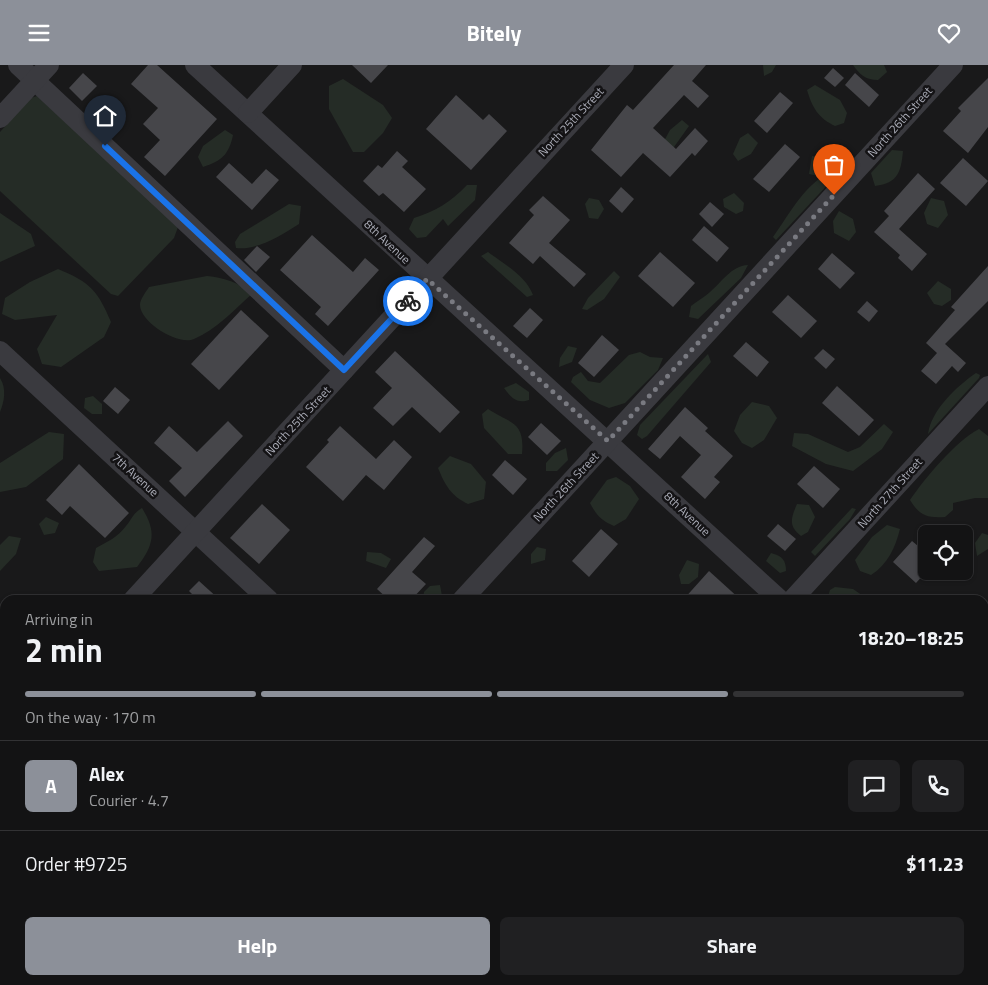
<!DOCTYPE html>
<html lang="en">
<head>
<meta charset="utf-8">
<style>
	:root { --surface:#131314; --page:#202022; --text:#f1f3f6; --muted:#9d9ea0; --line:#323234; --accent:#8c9099 }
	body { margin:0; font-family:"Titillium Web",sans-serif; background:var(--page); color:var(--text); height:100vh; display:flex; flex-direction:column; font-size:19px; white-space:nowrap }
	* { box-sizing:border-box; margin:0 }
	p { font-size:16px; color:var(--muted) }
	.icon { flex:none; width:28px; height:28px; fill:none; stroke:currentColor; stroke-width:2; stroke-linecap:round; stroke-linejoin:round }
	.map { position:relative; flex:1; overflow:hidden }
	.panel { position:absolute; left:0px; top:530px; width:989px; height:390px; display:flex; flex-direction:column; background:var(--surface); border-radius:15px 15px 0 0; box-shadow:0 1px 4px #0004,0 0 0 1px var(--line) }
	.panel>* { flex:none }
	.tools { position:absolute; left:918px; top:460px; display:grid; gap:10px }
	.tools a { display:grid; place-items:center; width:55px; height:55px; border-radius:8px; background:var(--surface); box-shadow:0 1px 4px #0004,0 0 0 1px var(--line); font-size:25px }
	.pin { position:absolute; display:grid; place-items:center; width:42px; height:42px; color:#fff; margin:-51px -21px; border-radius:50% 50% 50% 0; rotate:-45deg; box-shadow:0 0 5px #0007 }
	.pin .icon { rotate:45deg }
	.courier { position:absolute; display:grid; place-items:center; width:50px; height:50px; margin:-25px; border:4px solid #1a73e8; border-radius:50%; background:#fff; color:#222; box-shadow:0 1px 6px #0007 }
	.summary em { font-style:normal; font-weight:700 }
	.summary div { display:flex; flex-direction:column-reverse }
	.summary { display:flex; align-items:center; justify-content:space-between; height:85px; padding:0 25px }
	h1 { font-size:32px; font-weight:700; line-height:38px }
	.bar { display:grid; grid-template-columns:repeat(4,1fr); gap:8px 5px; align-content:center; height:60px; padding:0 25px }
	.bar i { height:6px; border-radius:4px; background:var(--line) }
	.bar .current { background:var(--accent) }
	.bar p { grid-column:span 4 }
	.line { display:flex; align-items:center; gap:12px; padding:0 25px; border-top:1px solid var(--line) }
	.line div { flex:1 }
	.round { display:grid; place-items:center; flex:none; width:52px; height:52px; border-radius:8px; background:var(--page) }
	.button { display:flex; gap:10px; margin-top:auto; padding:10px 25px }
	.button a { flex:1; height:58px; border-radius:8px; background:var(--accent); color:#fff; font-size:20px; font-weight:700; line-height:58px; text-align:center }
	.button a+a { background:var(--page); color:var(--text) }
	header { display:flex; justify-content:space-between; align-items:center; height:65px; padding:0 25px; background:var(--accent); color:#fff; font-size:22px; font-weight:700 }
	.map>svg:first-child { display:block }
	.green { fill:#252c26 }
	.building { fill:#46464a }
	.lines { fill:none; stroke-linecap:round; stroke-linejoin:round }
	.minor { stroke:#3a3a3f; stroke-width:20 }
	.done { stroke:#797a81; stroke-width:5; stroke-dasharray:0 9 }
	.route { stroke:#1a73e8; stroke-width:6 }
	.labels { text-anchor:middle; stroke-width:5; stroke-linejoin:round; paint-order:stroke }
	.street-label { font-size:12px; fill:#acaeb9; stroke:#141315 }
</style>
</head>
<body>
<header><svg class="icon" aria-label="menu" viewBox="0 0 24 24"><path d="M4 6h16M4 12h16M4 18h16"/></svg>Bitely<svg class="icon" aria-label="heart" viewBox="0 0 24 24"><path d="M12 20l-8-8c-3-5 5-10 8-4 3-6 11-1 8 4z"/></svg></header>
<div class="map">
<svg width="988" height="920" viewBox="0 0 988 920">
	<rect width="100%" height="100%" fill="#19191a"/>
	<g class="green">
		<polygon points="763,0 776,0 772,7 764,11"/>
		<path d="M853,0H884L887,7L878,15C866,15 860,10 853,0Z"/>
		<polygon points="343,14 383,40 392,53 383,68 364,87 353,87 329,44 329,21"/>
		<path d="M815,20L840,35L847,48L844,58L835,61C818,53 812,42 807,25Z"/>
		<polygon points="37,31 178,162 174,173 118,231 111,229 0,126 0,67 31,33"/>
		<polygon points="682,55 689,61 674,82 666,84 664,76 670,65"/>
		<path d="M225,65L233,70C229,90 221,96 203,102L198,92L203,81Z"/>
		<polygon points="748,68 758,78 751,89 738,96 733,89 740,73"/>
		<path d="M892,85L903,86C901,107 898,118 875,121L871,108Z"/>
		<polygon points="812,91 824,93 827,101 818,111 809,109"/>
		<path d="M834,105L836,109L832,115L776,175L773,172C791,147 805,118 834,105Z"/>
		<path d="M467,120H477L475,135L448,161L443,154L426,172L417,173L409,164L414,153C436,146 451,137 467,120Z"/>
		<polygon points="734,128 744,138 743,146 736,149 724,142 723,134"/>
		<polygon points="589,133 599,135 604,144 598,154 589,153 585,139"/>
		<polygon points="931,133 944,136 948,150 938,163 927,159 924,148"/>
		<path d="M289,139L301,141L299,159C282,170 256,186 236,183L235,177L240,169Z"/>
		<polygon points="839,146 853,154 856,167 849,176 834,168 833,156"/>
		<polygon points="0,148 31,169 35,181 0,197"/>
		<path d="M488,187C504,199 526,211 533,230L527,232L481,191Z"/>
		<path d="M748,200L741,213L698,254L689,252L691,241C697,236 705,232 710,227C722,217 731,201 748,200Z"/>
		<path d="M58,204C90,217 98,226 111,257L104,272L61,302L42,299L37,284L57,250L15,255L2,249L5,233L30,217Z"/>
		<polygon points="614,206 620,212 604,234 587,245 582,244 588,233"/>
		<path d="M207,211C225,213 238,217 252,229C235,244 216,265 194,274C178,281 140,257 140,240C140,234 146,227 149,222Z"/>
		<polygon points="938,216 951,224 951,235 942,241 934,239 927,228"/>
		<polygon points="568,281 577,283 572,297 559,302 560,293"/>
		<polygon points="640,287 650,292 663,293 658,305 625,338 609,343 590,335 571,317 573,312 581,307 588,316 600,318 629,290"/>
		<polygon points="708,289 711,297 647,371 642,374 637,370 640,360"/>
		<path d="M976,308L980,310L979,313L928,369C931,345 957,321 976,308Z"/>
		<path d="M0,313C7,324 4,337 0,347Z"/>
		<path d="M516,318L529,327V335C517,339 511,333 504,323Z"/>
		<polygon points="93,331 102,339 102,349 92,349 84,343 85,333"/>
		<polygon points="752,337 769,341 777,353 764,375 752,383 742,378 734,366 740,350"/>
		<path d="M488,344C511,359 525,356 522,389H508L484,363L482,349Z"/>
		<polygon points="884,359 893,367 882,384 853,406 826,399 792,381 794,368 808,369 848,387 860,382"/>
		<path d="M979,364L988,371V433H975L953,438V445L945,452C927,453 920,451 910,435C925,413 956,376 979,364Z"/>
		<polygon points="49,367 64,369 63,394 26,422 0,427 0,398"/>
		<polygon points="566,383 568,395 557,406 546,406 546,398 555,388"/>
		<path d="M450,391L471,399L486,417L484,434L468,439C451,431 445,420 438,403Z"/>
		<path d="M616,412L630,421L639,434L626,454L614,461C602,456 596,450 590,438L607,415Z"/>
		<path d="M797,439L809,440L815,452L808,467L801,471C788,461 791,453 797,439Z"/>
		<path d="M142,443C157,467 154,480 137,502L99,506L93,497L96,483C107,477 118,472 126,461C132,454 133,448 142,443Z"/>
		<polygon points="852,443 856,444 850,454 815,491 811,487"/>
		<polygon points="46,452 59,458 55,468 44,470 39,459"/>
		<path d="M887,460L900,464C895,483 888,499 871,510L860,506L855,495L872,472Z"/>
		<polygon points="982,468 988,470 988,484 977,491 975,478"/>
		<polygon points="9,471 21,473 16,489 0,506 0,480"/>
		<polygon points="537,482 546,484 545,495 531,499 531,489"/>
		<polygon points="367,487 381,488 391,494 386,503 366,496"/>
		<path d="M771,488C782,491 786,495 786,506L780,508L766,496Z"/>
		<polygon points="687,495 699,499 698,512 689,519 681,519 679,510"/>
		<polygon points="440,520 442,531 438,535 423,535 424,527 430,521"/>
		<polygon points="835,522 853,524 869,535 827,535 830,525"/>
		<polygon points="5,687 5,729 0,725 0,693"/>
		<polygon points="139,915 261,915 256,920 135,920"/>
		<polygon points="352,915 407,915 407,919 357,920"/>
		<polygon points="467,915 493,915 505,920 463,920"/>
		<polygon points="698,915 725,915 728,920 703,920"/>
	</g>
	<g class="building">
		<polygon points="148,0 157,0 217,54 165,111 144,92 160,75 143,59 158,43 131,19"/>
		<polygon points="352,0 388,0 371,18"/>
		<polygon points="674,0 706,0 692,16 709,31 698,43 684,30 653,63 676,84 695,63 708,76 695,91 692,88 670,112 643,88 621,112 591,85 627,40 633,45"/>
		<polygon points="833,3 844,13 835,22 824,13"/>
		<polygon points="83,8 97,21 82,36 69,23"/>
		<polygon points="855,8 879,30 869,42 845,20"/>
		<polygon points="988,13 988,62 968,88 943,66 961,46 958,43"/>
		<polygon points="780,27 793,38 767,68 754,56"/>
		<polygon points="456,30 483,55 489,49 507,66 471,105 426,64"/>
		<polygon points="785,79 800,92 769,127 753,114"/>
		<polygon points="397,86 408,96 402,102 426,124 404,147 383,128 379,131 363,116 378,100 382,103"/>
		<polygon points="963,93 988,116 966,141 940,118"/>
		<polygon points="229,98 252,119 266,104 279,115 252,145 216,112"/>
		<polygon points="918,108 935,124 899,164 927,189 912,206 898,193 900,190 874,167 889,151 884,146"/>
		<polygon points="621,122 634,134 622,148 609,136"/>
		<polygon points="543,131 570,155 549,178 586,209 574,222 540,191 533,199 509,178 534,150 529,145"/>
		<polygon points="710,137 724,149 712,162 699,149"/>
		<polygon points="704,161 729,183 717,197 692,175"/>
		<polygon points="312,170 353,207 365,193 379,205 328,261 315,249 321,242 280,205"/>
		<polygon points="257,181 270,192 256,207 244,195"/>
		<polygon points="660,187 695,218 673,242 638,211"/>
		<polygon points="832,188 855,208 840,224 818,204"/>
		<polygon points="988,201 988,236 945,279 966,298 958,307 952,301 936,319 921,306 937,288 926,278 955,245 951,242"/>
		<polygon points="788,230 817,256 801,273 772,247"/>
		<polygon points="867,236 878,246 869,257 857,247"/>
		<polygon points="530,243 543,255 527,273 513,261"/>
		<polygon points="241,245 269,271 219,325 191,299"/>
		<polygon points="602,270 619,285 594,312 578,298"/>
		<polygon points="746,277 769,297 757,312 733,291"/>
		<polygon points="823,284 835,294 826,304 814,293"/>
		<polygon points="395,286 460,347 440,368 412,342 393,361 373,343 392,323 375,307"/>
		<polygon points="837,321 874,355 859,371 822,338"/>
		<polygon points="115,322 130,335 118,349 103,336"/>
		<polygon points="685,342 708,363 705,366 733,391 714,412 720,417 705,434 681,412 701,390 680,371 660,394 648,384"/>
		<polygon points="228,356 243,371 185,432 169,416 182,403 154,378 169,361 197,387"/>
		<polygon points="541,358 561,376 547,390 528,372"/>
		<polygon points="340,361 376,394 394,375 412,392 384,425 366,410 343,436 306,402 329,377 327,375"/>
		<polygon points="505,395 527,414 513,430 492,410"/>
		<polygon points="79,399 129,448 105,473 70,441 62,450 46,435"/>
		<polygon points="814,401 840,424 823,443 797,419"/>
		<polygon points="262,439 290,465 259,499 230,473"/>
		<polygon points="778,459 796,474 785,486 767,471"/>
		<polygon points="601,464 618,479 589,512 572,496"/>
		<polygon points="424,472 435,481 412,507 426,519 411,535 389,535 377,524"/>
		<polygon points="926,472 926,507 916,518 893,497 912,476 918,481"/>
		<polygon points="709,506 741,535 683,535"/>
		<polygon points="199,516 220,535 198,535 189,526"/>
	</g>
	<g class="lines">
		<g class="minor">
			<polyline points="18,0 344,305"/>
			<polyline points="195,0 780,535"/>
			<polyline points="248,48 292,0"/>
			<polyline points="0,53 49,0"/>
			<polyline points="0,286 269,535"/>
			<polyline points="133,535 624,0"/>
			<polyline points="462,535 953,0"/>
			<polyline points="792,535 988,321"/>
			<polyline points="0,601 5,606"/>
			<polyline points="0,680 5,675"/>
			<polyline points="984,686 988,682"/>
			<polyline points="984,722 988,725"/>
			<polyline points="668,915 673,920"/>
			<polyline points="0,919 1,920"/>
			<polyline points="108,920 112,915"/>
			<polyline points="438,920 442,915"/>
			<polyline points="768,920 772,915"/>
		</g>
	</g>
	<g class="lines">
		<polyline class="done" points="408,236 427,214 608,376 834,130"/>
		<polyline class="route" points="105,81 344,305 408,236"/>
	</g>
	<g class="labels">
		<g class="street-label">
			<text transform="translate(571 57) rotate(-47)" y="4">North 25th Street</text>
			<text transform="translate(900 57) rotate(-48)" y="4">North 26th Street</text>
			<text transform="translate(387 177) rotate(43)" y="4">8th Avenue</text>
			<text transform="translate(298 356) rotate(-47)" y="4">North 25th Street</text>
			<text transform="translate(135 410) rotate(42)" y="4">7th Avenue</text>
			<text transform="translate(566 422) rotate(-47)" y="4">North 26th Street</text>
			<text transform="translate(890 428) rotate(-48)" y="4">North 27th Street</text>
			<text transform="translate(687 449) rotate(43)" y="4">8th Avenue</text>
		</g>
	</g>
</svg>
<div class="tools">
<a><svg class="icon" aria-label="locate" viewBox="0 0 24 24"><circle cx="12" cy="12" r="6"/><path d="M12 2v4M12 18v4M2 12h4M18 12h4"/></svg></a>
</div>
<div class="pin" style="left:834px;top:130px;background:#ea580c"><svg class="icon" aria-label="bag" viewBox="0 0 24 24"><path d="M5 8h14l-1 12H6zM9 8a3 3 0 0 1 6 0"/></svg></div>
<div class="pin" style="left:105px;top:81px;background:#1f2937"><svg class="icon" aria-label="home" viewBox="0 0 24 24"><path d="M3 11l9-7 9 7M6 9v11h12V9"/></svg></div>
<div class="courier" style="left:408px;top:236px"><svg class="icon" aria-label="bike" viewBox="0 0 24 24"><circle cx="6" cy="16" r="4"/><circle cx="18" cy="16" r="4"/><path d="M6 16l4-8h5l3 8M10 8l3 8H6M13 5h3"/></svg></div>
<section class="panel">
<div class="summary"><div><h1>2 min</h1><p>Arriving in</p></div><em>18:20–18:25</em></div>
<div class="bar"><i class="current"></i><i class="current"></i><i class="current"></i><i></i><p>On the way · 170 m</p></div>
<div class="line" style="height:90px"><b class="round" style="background:var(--accent);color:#fff">A</b><div><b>Alex</b><p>Courier · 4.7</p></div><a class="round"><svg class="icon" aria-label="chat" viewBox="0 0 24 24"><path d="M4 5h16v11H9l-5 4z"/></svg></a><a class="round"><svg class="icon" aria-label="phone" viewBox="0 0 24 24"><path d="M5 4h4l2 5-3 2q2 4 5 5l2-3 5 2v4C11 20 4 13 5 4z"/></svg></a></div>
<div class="line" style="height:65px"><div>Order #9725</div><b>$11.23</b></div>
<div class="button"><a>Help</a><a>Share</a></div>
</section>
</div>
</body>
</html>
